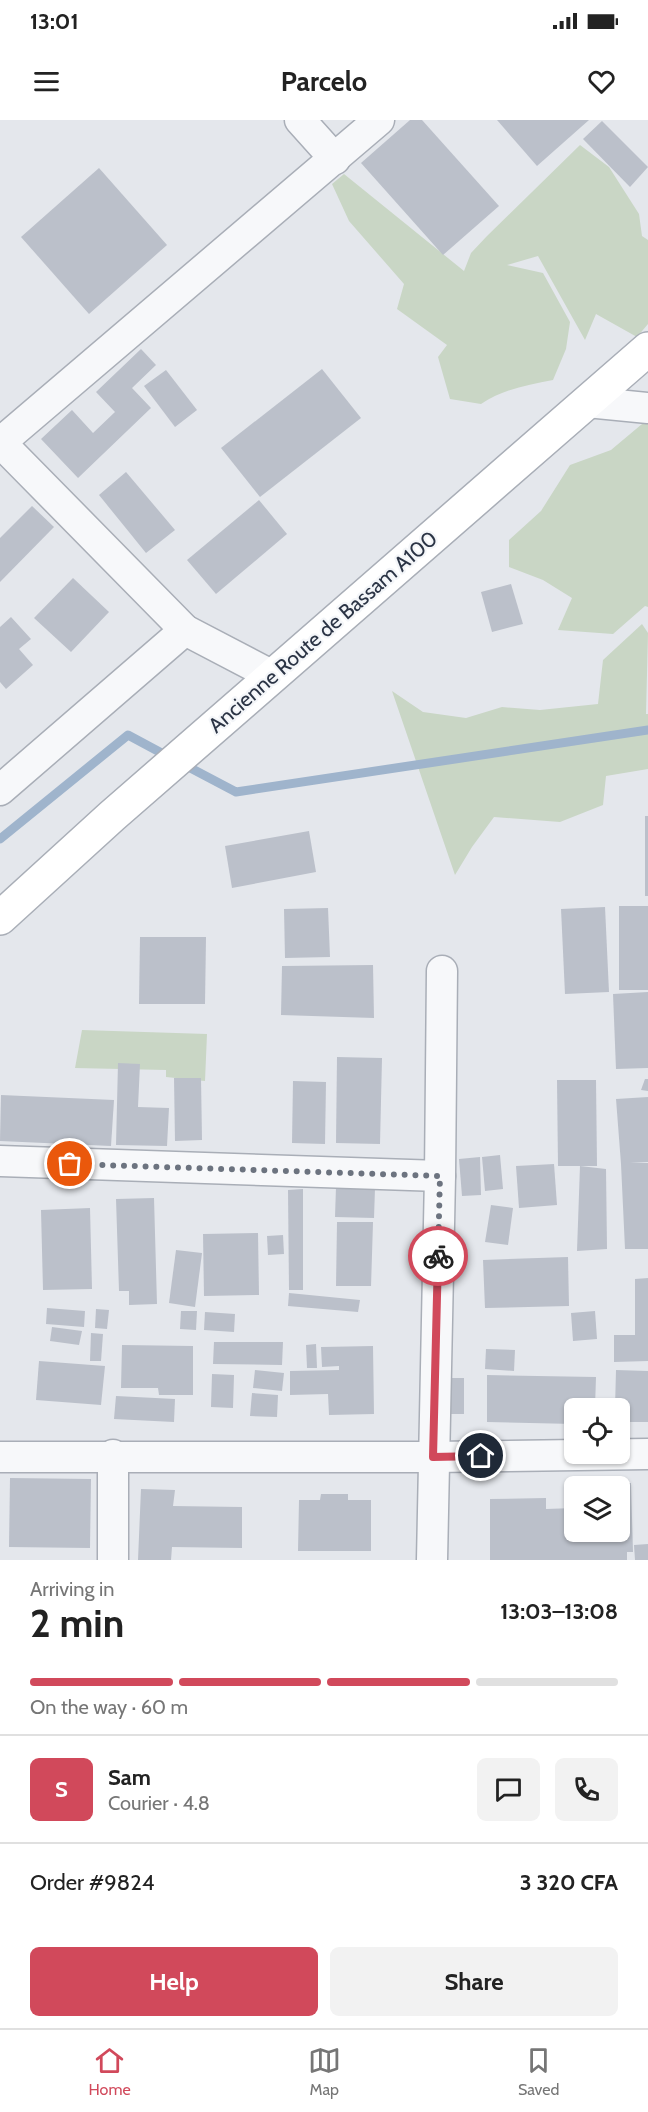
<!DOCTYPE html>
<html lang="en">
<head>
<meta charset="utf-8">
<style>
	:root { --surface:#fff; --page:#f2f2f2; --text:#222; --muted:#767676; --line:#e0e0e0; --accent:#d1495b }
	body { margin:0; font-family:Cabin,sans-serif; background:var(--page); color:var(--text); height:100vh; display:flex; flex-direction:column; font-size:22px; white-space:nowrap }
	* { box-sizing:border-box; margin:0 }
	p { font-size:20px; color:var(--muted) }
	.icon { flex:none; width:33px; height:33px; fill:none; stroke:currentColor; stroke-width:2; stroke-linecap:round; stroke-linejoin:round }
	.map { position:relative; height:1440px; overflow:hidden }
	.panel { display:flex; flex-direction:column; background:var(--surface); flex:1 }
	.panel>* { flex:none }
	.fabs { position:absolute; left:564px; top:1278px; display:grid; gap:12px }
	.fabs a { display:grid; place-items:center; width:66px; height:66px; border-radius:9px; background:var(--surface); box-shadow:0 2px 4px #0004; font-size:30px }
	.pin { position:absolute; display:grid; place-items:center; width:51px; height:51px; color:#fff; margin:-26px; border:3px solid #fff; border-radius:50%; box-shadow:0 2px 6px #0007 }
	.courier { position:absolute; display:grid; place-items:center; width:60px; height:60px; margin:-30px; border:4px solid #d1495b; border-radius:50%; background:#fff; color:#222; box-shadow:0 2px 8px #0007 }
	.summary em { font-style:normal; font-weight:700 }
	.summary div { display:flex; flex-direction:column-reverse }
	.summary { display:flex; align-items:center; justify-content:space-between; height:102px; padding:0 30px }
	h1 { font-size:39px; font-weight:700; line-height:45px }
	.bar { display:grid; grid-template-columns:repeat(4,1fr); gap:9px 6px; align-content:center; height:72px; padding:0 30px }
	.bar i { height:8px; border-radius:4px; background:var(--line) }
	.bar .selected { background:var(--accent) }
	.bar p { grid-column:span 4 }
	.line { display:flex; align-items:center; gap:15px; padding:0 30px; border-top:2px solid var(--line) }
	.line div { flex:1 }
	.round { display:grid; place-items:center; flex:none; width:63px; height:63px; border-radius:9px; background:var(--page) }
	.action { display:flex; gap:12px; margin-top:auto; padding:12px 30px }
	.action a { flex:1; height:69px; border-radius:9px; background:var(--accent); color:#fff; font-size:24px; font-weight:700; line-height:69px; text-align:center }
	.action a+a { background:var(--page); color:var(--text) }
	.status { display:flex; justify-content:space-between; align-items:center; height:42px; padding:0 30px; background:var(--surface); direction:ltr }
	.status svg { height:16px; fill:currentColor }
	header { display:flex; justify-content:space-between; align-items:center; height:78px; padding:0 30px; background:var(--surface); font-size:27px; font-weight:700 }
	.menu { display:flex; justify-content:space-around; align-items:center; height:84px; border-top:2px solid var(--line); background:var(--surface); font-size:16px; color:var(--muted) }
	.menu a { display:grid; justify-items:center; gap:3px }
	.menu .selected { color:var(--accent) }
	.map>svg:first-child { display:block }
	.green { fill:#c9d6c5 }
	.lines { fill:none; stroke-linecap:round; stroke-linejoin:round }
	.stream { stroke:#9fb4cc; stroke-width:9 }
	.building { fill:#bbc0ca }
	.street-casing { stroke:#a9aeb7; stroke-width:33 }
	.secondary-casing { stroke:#a9aeb7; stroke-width:36 }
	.street { stroke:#f7f8fa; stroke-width:30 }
	.secondary { stroke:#fff; stroke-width:33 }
	.done { stroke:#6c737f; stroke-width:6; stroke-dasharray:0 10.8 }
	.route { stroke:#d1495b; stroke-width:8 }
	.labels { text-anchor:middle; stroke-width:4.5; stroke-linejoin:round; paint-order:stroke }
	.street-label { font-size:21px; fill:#2b3445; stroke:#f4f6f9 }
</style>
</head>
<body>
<div class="status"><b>13:01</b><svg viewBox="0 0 49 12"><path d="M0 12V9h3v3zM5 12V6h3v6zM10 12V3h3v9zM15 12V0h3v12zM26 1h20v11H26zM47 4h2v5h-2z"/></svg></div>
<header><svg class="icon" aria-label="menu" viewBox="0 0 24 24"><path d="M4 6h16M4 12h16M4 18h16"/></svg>Parcelo<svg class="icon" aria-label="heart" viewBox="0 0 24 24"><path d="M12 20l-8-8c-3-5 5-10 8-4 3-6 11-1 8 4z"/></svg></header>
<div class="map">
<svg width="648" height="1440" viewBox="0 0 648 1440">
	<rect width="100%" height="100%" fill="#e4e7ec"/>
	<g class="green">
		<path d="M580,25L609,47L639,94L642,116L648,120V204L637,217L596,194L585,220L538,136L507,145L543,153L570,202L566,229L553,260C527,265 504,269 481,284L450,279L438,237L447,225L397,189L404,164L349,101L332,64L344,54L464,151L471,133L487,116Z"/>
		<polygon points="648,299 648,487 645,486 613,514 558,510 572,478 543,460 509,447 509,420 541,391 570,345 611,330"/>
		<polygon points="642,504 648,513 646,594 648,594 648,649 606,656 603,685 560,702 494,697 472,727 455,755 392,571 423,592 466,598 502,587 540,590 598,584 603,540"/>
		<polygon points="82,910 207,914 205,961 166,957 166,950 75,948"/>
	</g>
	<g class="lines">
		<g class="stream">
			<polyline points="181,643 236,672 648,610"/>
			<polyline points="0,719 128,615 169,637"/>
		</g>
	</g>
	<g class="building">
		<polygon points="410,0 422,0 499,86 443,135 361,43"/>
		<polygon points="497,0 589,0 537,46"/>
		<polygon points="602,1 648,47 630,67 583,19"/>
		<polygon points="99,48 167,125 89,194 21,117"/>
		<polygon points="141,229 156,245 132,268 151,288 78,358 41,319 72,290 93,313 115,292 96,272"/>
		<polygon points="322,249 361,298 260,377 221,328"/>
		<polygon points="166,250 197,290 175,307 144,266"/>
		<polygon points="126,352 175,410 146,433 99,375"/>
		<polygon points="259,380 287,414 216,474 187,440"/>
		<polygon points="32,386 54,407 0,462 0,418"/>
		<polygon points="73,458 109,492 71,532 34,498"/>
		<polygon points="511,464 523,504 492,512 481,472"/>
		<polygon points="11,497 31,519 19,529 33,545 6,569 0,562 0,507"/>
		<rect x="645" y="696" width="3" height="80"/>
		<polygon points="309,711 316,752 232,768 225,726"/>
		<rect x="619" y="786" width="29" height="84"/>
		<polygon points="605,787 609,872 565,874 561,789"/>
		<polygon points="328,788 330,837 285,838 284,789"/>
		<polygon points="140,817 206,817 205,884 139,884"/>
		<polygon points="373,845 374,898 281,895 282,846"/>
		<polygon points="648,872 648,948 616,949 613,874"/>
		<polygon points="337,937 382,938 380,1024 336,1023"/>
		<polygon points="118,943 140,944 138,987 169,988 167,1026 116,1025"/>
		<polygon points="174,958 201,958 202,1020 175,1021"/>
		<polygon points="645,959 648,959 648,971 641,970"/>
		<polygon points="557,960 596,960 597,1046 558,1046"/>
		<polygon points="293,961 326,962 325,1024 292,1023"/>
		<polygon points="1,975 114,980 111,1026 0,1021"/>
		<polygon points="648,977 648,1042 630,1043 648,1043 648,1129 625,1129 621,1044 616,979"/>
		<polygon points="500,1035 503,1069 485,1071 482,1037"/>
		<polygon points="480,1037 481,1075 462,1076 459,1039"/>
		<polygon points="554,1044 557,1085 519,1088 516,1046"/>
		<polygon points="580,1046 606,1049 607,1129 577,1131"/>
		<polygon points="336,1067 375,1068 374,1098 335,1097"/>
		<polygon points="303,1069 303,1170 289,1170 288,1070"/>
		<polygon points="154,1078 157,1184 129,1185 129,1171 119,1171 116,1079"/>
		<polygon points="491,1085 513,1088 508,1125 485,1122"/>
		<polygon points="90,1088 92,1169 43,1170 41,1090"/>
		<polygon points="337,1102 373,1102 371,1166 336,1166"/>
		<polygon points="258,1113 259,1175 204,1176 203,1114"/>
		<polygon points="283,1115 284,1134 268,1135 267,1116"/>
		<polygon points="176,1130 202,1133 195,1187 169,1183"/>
		<polygon points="568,1137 569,1186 485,1188 483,1140"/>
		<polygon points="648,1158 648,1241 614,1242 614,1215 635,1215 635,1159"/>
		<polygon points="289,1173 360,1180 358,1192 288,1186"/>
		<polygon points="47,1188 85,1191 84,1207 46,1204"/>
		<polygon points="96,1189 109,1190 107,1209 95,1208"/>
		<polygon points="181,1191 197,1191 196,1210 180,1209"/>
		<polygon points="595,1191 597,1219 573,1221 571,1193"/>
		<polygon points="205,1192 235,1194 234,1212 204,1210"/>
		<polygon points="52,1207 82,1211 79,1225 50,1221"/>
		<polygon points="91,1213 103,1214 101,1241 90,1241"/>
		<polygon points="214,1222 283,1222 282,1245 213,1244"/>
		<polygon points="316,1224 317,1248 307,1248 306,1225"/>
		<polygon points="122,1225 193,1226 193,1275 159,1275 158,1268 121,1268"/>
		<polygon points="373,1226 374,1294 329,1295 328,1274 290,1275 290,1251 339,1250 339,1246 322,1247 321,1227"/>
		<polygon points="486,1229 515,1230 514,1251 485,1249"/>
		<polygon points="39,1241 105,1246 101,1285 36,1280"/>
		<polygon points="255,1250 284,1253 282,1271 253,1268"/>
		<polygon points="616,1250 648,1251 648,1302 620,1302 620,1288 615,1288"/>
		<polygon points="212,1254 234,1255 233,1288 211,1287"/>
		<polygon points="487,1255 596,1257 595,1288 574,1288 574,1304 487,1302"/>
		<polygon points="449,1258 464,1258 464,1294 450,1294"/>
		<polygon points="252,1273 278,1275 277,1297 250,1296"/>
		<polygon points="116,1276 175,1279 174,1302 114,1299"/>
		<polygon points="10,1358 91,1359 90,1428 9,1427"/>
		<polygon points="631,1363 633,1432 627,1432 627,1440 490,1440 490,1379 546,1378 546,1389 574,1388 574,1412 620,1412 620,1366 593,1366 593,1365"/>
		<polygon points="141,1369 175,1370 173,1386 242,1387 242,1428 172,1427 171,1440 138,1440"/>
		<polygon points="321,1374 348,1374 348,1380 371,1380 371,1431 298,1431 299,1380 320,1380"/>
		<polygon points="648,1424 648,1440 635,1440 634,1425"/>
	</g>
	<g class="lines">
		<defs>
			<g id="street">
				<polyline points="300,0 335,39"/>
				<polyline points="587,282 648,288"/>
				<polyline points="0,322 185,510 273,556"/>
				<polyline points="1,322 379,0"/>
				<polyline points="0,670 185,510"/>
				<polyline points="0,1041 440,1056"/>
				<polyline points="113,1335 113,1440"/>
				<polyline points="0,1337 433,1337 648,1334"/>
				<polyline points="432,1440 440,1056 442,851"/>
			</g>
			<polyline id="secondary" points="0,798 112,696 648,229"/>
		</defs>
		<use href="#street" class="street-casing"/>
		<use href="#secondary" class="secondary-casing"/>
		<use href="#street" class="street"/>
		<use href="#secondary" class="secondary"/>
	</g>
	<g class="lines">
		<polyline class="done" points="70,1044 440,1056 438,1136"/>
		<polyline class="route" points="438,1136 433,1337 481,1336"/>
	</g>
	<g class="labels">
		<g class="street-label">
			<text transform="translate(323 512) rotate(-41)" y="7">Ancienne Route de Bassam A100</text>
		</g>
	</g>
</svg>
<div class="fabs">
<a><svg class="icon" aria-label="locate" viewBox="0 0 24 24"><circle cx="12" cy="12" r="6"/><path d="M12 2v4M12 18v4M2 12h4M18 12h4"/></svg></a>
<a><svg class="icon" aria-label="layers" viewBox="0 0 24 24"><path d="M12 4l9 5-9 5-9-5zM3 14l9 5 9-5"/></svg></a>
</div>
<div class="pin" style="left:70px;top:1044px;background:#ea580c"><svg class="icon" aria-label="bag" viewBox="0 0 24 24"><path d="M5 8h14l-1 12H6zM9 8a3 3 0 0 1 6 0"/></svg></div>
<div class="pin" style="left:481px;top:1336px;background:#1f2937"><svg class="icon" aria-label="home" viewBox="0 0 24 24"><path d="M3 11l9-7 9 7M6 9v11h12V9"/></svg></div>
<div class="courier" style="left:438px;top:1136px"><svg class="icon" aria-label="bike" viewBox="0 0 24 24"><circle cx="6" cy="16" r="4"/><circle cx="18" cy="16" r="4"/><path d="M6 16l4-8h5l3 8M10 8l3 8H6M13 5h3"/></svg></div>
</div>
<section class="panel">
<div class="summary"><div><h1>2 min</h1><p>Arriving in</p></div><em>13:03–13:08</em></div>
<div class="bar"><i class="selected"></i><i class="selected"></i><i class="selected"></i><i></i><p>On the way · 60 m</p></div>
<div class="line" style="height:108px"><b class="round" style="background:var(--accent);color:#fff">S</b><div><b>Sam</b><p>Courier · 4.8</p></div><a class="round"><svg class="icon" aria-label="chat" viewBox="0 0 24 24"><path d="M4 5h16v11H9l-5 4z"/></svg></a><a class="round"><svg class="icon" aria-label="phone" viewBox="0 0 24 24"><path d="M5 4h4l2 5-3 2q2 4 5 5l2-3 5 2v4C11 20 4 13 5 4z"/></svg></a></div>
<div class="line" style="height:78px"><div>Order #9824</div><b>3 320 CFA</b></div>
<div class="action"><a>Help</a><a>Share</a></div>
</section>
<nav class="menu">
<a class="selected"><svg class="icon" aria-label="home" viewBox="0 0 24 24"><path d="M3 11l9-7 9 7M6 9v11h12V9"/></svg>Home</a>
<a><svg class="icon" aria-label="map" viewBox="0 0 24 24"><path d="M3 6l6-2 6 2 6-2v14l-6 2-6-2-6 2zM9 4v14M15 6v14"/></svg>Map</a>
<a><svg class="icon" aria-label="saved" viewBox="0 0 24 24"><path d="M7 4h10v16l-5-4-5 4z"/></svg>Saved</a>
</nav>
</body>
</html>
